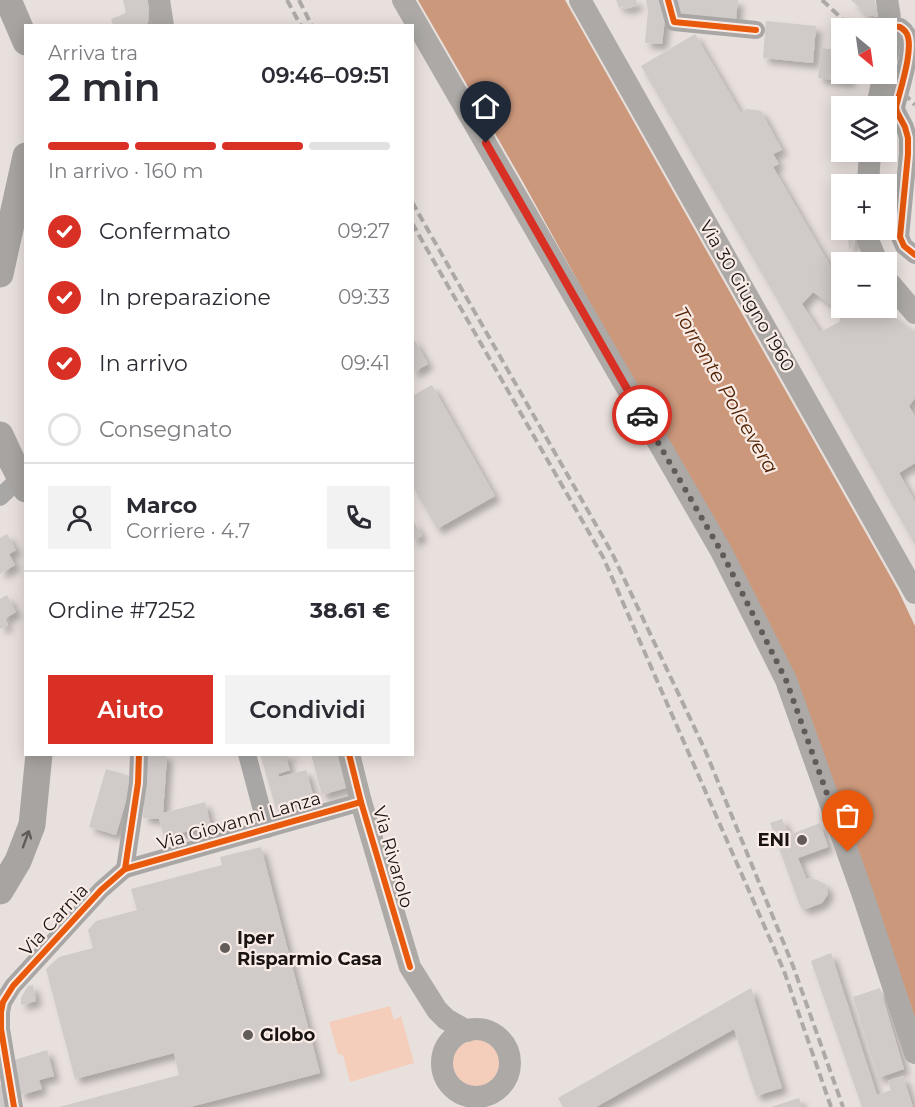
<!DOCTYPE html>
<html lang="it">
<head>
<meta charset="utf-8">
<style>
	:root { --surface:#fff; --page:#f2f2f3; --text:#2b2b33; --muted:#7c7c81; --line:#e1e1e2; --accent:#d93025 }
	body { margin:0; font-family:Montserrat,sans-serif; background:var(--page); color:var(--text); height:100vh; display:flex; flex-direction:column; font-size:22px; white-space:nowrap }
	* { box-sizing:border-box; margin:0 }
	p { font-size:20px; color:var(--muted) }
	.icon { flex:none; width:33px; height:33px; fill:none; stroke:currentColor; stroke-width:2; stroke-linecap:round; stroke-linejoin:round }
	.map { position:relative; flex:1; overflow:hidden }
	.details { position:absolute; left:24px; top:24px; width:390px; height:732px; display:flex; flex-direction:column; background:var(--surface); border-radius:0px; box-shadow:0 3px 15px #0003 }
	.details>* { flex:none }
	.needle { width:39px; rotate:151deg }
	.controls { position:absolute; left:831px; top:18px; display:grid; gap:12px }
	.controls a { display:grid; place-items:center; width:66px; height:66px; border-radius:0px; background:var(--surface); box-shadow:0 3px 15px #0003; font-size:30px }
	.pin { position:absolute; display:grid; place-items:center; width:51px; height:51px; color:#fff; margin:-62px -26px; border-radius:50% 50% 50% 0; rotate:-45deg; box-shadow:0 0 6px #0007 }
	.pin .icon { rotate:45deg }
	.courier { position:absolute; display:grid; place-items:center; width:60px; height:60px; margin:-30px; border:4px solid #d93025; border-radius:50%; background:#fff; color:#222; box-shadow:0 2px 8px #0007 }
	.headline em { font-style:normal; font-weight:600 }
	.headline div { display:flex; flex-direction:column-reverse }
	.headline { display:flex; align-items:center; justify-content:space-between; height:102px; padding:0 24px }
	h1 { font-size:39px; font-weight:600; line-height:45px }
	.bar { display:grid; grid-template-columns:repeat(4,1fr); gap:9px 6px; align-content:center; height:72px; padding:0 24px }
	.bar i { height:8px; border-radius:4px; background:var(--line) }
	.bar .on { background:var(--accent) }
	.bar p { grid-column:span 4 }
	.line { display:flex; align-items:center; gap:15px; padding:0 24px; border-top:2px solid var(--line) }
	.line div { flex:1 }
	.round { display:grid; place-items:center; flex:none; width:63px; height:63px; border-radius:0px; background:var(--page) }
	ol { padding:0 24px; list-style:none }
	li { display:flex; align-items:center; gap:18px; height:66px }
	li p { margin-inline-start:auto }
	li .icon { padding:6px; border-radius:50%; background:var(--accent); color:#fff; stroke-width:4 }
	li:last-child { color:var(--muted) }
	li i { width:33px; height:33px; border:3px solid var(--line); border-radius:50% }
	.button { display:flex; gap:12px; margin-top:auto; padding:12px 24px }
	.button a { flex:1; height:69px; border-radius:0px; background:var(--accent); color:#fff; font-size:24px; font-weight:600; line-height:69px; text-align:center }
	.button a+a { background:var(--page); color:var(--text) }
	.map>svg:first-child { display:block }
	.green { fill:#f4cebb }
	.water { fill:#cc987c }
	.building { fill:#d0cac8; fill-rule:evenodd; filter:url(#shadow) }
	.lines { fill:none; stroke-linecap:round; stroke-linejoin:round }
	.minor { stroke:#a9a6a6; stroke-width:18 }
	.major { stroke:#aca9a6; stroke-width:22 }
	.highway { stroke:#a7a4a2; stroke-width:27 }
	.rail { stroke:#ada9a7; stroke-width:4; stroke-dasharray:9 4.5; stroke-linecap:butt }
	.highway-bridge { stroke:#a7a4a2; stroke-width:27 }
	.cycleway-casing { stroke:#f9ece6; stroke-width:10 }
	.cycleway { stroke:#e8590c; stroke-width:6 }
	.oneway { stroke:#605c5a }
	.done { stroke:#615b59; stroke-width:6; stroke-dasharray:0 10.8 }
	.route { stroke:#d93025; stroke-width:8 }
	.poi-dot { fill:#615b59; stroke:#f9ece6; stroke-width:2 }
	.labels { text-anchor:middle; stroke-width:4.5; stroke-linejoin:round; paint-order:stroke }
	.street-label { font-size:18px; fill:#191412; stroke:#f9ece6 }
	.poi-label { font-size:18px; font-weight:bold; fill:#191412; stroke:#f9ece6; text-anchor:start }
	.water-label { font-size:20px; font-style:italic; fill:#542507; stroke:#f9ece6 }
</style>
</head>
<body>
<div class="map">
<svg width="915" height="1107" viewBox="0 0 915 1107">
	<defs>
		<filter id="shadow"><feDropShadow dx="5.5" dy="5.5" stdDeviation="3" flood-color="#0004"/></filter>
	</defs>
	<rect width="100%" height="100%" fill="#e8e0dd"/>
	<g class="green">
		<polygon points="390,1006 394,1020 401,1016 414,1063 350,1082 343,1055 338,1054 329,1022"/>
		<circle cx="476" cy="1063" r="30"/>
	</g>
	<polygon class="water" points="418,0 565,0 898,590 915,626 915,1018 818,739 622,361 523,182"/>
	<g class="building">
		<polygon points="123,0 149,0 148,23 146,26 127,26 127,24 113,25 111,19 126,13"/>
		<polygon points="616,0 636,0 638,5 625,9 624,6 619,8"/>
		<polygon points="646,0 664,0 666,11 662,44 645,43 648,11"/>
		<polygon points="673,0 738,0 736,19 693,15 677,16"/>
		<polygon points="851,0 875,0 878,17 868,15"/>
		<polygon points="766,21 816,26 813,63 763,58"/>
		<path d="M695,34L741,113L747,109L761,111L782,150L773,154L779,164L773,167L832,269L842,277V308H881L915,332V398L909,406L915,417V463L899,473L915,502V545L778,301L641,66ZM813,292L842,313L839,322L820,332L802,304Z"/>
		<polygon points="822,48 842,51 842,74 850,74 849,82 818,78"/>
		<polygon points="847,230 854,230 855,244 849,250"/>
		<polygon points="412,336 428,364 412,373"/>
		<polygon points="432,385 495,496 437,529 412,485 412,396"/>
		<polygon points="412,519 422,536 412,541"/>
		<polygon points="7,534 16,550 9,554 15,565 0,574 0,538"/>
		<polygon points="7,595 16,612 4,619 8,625 0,629 0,599"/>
		<polygon points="147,754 165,754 167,758 163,813 205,802 211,826 164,837 159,819 143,818"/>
		<polygon points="260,754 295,754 286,758 290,770 278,774 279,777 306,770 314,798 276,809"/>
		<polygon points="311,754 340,754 349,787 322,795"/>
		<polygon points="106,769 133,777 116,835 89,827"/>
		<polygon points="782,819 789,835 820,823 828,847 798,858 806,878 817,880 826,885 828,894 822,903 806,909 800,906 770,823"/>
		<polygon points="261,847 320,1073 190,1107 59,1107 179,1075 174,1053 75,1079 46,969 59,957 93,948 88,930 96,921 137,910 131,889 222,865 220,857"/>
		<polygon points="831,953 877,1095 891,1090 888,1081 903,1076 913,1107 862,1107 811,961"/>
		<polygon points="33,985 36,1001 21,1005 21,998 28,986"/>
		<polygon points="751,988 782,1088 756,1096 734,1029 596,1107 563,1107 558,1098"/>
		<polygon points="880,988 904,1069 878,1078 853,997"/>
		<polygon points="47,1050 54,1076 39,1080 42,1089 21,1095 11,1061"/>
		<polygon points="3,1084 9,1107 0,1107 0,1085"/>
		<polygon points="799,1098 802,1107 771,1107"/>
	</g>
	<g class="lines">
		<g class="minor">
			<polyline points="668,0 674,22 756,30"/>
			<path d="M890,26L900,27C904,30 905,30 907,34C914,49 900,90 896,107L897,112L905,127L908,138V154L900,237L904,246L915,255"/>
			<polyline points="0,497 17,481 26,477"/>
			<polyline points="247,754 267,829"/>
			<polyline points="125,869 361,802"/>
			<polyline points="14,1107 1,1029 1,1012 3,1002 13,986 101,890 125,869 138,783 139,754"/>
		</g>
		<g class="major">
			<polyline points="159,0 163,26"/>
			<polyline points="403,0 721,551 786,680 864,898 915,1053"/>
			<polyline points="580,0 915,593"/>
			<path d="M886,62C891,42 892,21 887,0"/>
			<polyline points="877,106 884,74"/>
			<polyline points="868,184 870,152"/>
			<polyline points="867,230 868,240 877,262"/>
			<polyline points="886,279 915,313"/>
			<polyline points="349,754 361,802 410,967 437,1010 446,1019 467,1031"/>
			<circle cx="476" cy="1063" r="34"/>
		</g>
		<g class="highway">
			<polyline points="8,0 26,42"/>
			<polyline points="0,274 26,156"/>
			<polyline points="0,435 12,461"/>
			<polyline points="0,891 18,861 32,825 39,754"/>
		</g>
		<g class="rail">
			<polyline points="287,0 301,26"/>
			<polyline points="299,0 312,26"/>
			<polyline points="822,0 852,28"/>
			<polyline points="886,62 903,80"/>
			<polyline points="885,74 915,105"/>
			<polyline points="412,202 612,553 705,750 793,966 843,1107"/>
			<polyline points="412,223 603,557 784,971 831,1107"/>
		</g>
		<polyline class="highway-bridge" points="12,461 26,489"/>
		<defs>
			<g id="cycleway">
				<polyline points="668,0 674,22 756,30"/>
				<path d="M890,26L900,27C904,30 905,30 907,34C914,49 900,90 896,107L897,112L905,127L908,138V154L900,237L904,246L915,255"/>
				<polyline points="349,754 361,802 410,967"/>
				<polyline points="125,869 361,802"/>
				<polyline points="14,1107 1,1029 1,1012 3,1002 13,986 101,890 125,869 138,783 139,754"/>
			</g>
		</defs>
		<use href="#cycleway" class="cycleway-casing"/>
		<use href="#cycleway" class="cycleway"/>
	</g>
	<defs><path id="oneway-shaft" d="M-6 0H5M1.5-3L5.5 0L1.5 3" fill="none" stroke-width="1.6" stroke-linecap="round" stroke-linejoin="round" transform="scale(1.5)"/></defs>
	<use class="oneway" href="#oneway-shaft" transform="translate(26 839) rotate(-70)"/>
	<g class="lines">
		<polyline class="done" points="642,415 721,551 786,680 848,852"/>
		<polyline class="route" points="486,143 642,415"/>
	</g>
	<g class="poi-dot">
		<circle cx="802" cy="840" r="6"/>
		<circle cx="225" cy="948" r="6"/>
		<circle cx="248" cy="1035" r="6"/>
	</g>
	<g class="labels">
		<g class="street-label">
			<text transform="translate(747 296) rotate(60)" y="6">Via 30 Giugno 1960</text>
			<text transform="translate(239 821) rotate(-16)" y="6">Via Giovanni Lanza</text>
			<text transform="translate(393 857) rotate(74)" y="6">Via Rivarolo</text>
			<text transform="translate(54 920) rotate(-47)" y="6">Via Carnia</text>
		</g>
		<g class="poi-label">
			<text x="790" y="846" text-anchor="end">ENI</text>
			<text x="237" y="944">Iper<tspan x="237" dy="21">Risparmio Casa</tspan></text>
			<text x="260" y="1041">Globo</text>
		</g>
		<g class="water-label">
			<text transform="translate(726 390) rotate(60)" y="7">Torrente Polcevera</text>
		</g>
	</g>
</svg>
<div class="controls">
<a><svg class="needle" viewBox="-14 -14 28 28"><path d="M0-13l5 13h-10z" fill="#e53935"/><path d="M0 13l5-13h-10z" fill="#7c7c81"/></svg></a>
<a><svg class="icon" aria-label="layers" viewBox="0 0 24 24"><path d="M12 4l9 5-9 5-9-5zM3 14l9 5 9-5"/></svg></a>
<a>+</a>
<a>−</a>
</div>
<div class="pin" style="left:848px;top:852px;background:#ea580c"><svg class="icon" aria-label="bag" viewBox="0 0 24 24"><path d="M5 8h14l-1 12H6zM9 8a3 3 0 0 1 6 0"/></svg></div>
<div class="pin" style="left:486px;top:143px;background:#1f2937"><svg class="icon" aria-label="home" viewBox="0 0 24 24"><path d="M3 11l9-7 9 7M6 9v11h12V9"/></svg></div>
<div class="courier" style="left:642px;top:415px"><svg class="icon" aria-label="car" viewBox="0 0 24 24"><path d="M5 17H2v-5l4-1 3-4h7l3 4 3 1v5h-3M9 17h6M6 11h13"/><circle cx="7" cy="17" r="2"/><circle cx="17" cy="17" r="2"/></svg></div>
<section class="details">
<div class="headline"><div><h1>2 min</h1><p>Arriva tra</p></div><em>09:46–09:51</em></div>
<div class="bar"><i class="on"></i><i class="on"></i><i class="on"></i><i></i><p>In arrivo · 160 m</p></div>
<ol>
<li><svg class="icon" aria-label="check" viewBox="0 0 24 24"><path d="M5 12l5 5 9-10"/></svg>Confermato<p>09:27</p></li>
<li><svg class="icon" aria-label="check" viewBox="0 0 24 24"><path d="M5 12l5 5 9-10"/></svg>In preparazione<p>09:33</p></li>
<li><svg class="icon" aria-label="check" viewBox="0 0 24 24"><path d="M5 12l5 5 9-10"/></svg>In arrivo<p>09:41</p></li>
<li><i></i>Consegnato</li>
</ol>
<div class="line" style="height:108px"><a class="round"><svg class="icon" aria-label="person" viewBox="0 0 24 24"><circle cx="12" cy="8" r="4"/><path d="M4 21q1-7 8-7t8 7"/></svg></a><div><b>Marco</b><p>Corriere · 4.7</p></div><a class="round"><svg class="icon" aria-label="phone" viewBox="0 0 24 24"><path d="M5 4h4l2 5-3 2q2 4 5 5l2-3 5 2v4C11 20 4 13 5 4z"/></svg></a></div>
<div class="line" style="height:78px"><div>Ordine #7252</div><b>38.61 €</b></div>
<div class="button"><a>Aiuto</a><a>Condividi</a></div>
</section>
</div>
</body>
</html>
